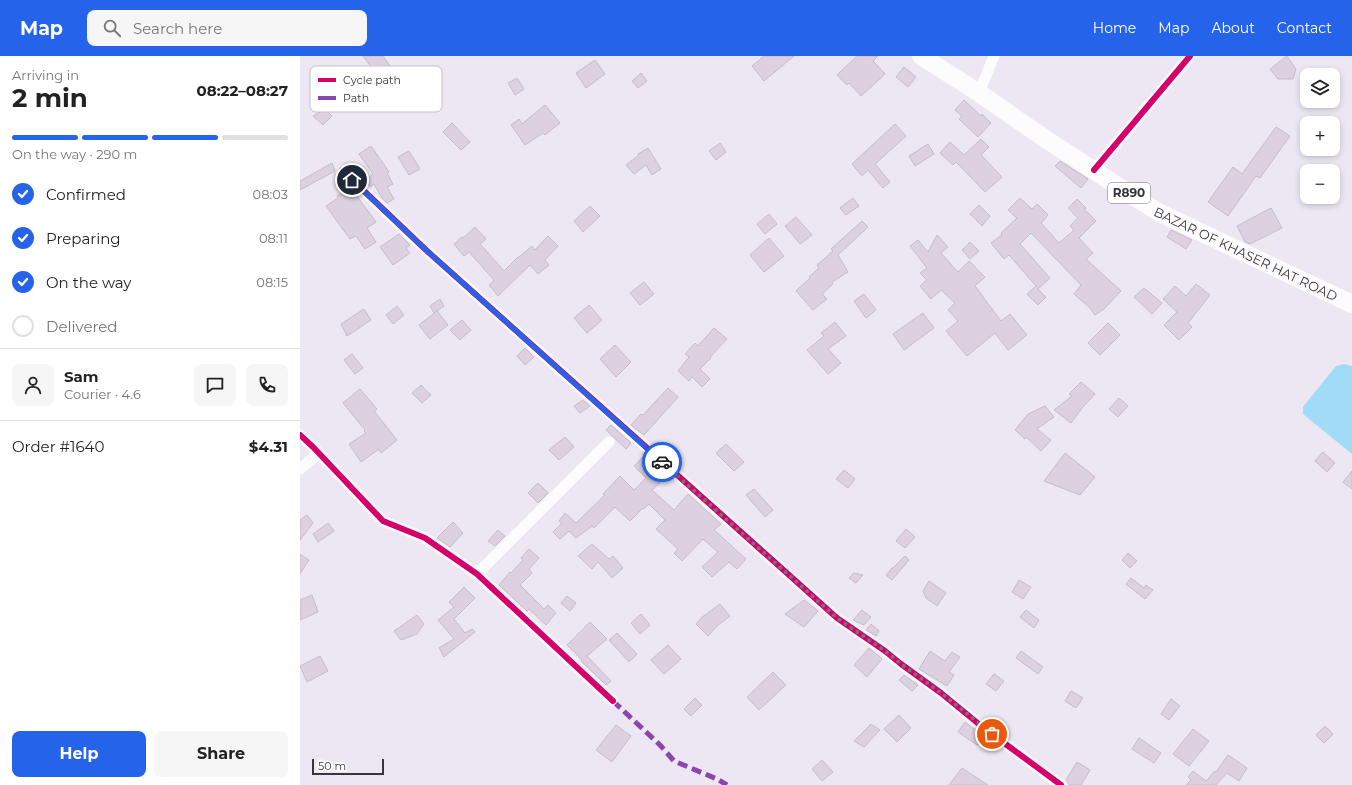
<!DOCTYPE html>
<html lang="en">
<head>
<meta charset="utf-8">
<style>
	:root { --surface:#fff; --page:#f6f6f6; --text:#222; --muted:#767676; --line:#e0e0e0; --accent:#2563eb }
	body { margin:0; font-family:Montserrat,sans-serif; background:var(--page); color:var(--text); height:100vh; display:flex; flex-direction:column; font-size:15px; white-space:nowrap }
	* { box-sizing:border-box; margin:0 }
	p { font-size:13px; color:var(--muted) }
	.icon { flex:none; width:22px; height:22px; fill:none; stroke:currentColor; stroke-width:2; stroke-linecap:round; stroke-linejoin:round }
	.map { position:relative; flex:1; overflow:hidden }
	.sheet { display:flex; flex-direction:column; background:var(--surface); width:300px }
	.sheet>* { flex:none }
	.buttons { position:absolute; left:1000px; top:12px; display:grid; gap:8px }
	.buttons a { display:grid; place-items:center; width:40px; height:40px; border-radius:8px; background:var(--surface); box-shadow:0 2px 6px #0003; font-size:20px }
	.scale { position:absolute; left:12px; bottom:10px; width:72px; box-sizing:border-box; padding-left:4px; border:2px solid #38353d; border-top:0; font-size:11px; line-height:14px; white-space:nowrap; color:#38353d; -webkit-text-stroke:3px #fff; paint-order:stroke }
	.pin { position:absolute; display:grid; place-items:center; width:34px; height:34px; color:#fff; margin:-17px; border:2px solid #fff; border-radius:50%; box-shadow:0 1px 4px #0007 }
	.courier { position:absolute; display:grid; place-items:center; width:40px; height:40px; margin:-20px; border:3px solid #2563eb; border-radius:50%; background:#fff; color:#222; box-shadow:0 1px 5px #0007 }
	.summary em { font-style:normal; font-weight:700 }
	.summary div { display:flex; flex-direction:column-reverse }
	.summary { display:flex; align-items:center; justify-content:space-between; height:68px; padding:0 12px }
	h1 { font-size:26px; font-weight:700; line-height:30px }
	.bar { display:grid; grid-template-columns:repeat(4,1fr); gap:6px 4px; align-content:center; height:48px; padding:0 12px }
	.bar i { height:5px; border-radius:3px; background:var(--line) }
	.bar .on { background:var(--accent) }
	.bar p { grid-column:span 4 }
	.line { display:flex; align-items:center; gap:10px; padding:0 12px; border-top:1px solid var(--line) }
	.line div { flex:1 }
	.round { display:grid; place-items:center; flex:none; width:42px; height:42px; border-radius:8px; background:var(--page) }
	ol { padding:0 12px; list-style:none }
	li { display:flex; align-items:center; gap:12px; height:44px }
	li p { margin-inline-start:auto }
	li .icon { padding:4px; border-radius:50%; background:var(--accent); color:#fff; stroke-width:4 }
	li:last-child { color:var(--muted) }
	li i { width:22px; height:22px; border:2px solid var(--line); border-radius:50% }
	.primary-button { display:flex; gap:8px; margin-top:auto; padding:8px 12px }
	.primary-button a { flex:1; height:46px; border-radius:8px; background:var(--accent); color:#fff; font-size:16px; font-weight:700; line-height:46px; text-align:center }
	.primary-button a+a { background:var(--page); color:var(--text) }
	header { display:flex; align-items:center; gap:24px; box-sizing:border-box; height:56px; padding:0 20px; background:var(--accent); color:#fff }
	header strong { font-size:19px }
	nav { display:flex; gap:22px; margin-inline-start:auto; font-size:14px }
	.search { width:280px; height:36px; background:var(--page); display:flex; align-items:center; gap:10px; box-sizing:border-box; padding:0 14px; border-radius:8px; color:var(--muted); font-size:15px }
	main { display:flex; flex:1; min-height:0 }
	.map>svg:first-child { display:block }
	.water { fill:#a0dbf8 }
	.building { fill:#ddd1e1; stroke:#c3bec6 }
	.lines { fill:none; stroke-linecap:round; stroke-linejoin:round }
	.minor { stroke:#fcfbfd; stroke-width:11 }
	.primary { stroke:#fcfbfd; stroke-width:18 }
	.quiet { stroke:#8e44ad; stroke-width:5; stroke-dasharray:10 5; stroke-linecap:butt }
	.cycleway-casing { stroke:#fff; stroke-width:8 }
	.cycleway { stroke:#d6006c; stroke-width:6 }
	.done { stroke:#77737c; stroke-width:4; stroke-dasharray:0 7.2 }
	.route { stroke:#2563eb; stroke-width:5 }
	.labels { text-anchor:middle; stroke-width:4; stroke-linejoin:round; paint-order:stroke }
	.shield { fill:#fff; stroke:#747277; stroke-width:1 }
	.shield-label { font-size:12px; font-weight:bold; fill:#38353d }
	.street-label { font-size:13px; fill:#38353d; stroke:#fff }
	.key { fill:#fff; stroke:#c3c2c5; stroke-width:1 }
	.key-label { font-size:11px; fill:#38353d }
</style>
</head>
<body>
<header>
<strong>Map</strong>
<div class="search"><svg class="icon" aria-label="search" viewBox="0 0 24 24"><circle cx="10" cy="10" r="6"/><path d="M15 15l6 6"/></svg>Search here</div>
<nav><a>Home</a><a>Map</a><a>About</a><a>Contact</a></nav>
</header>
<main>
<section class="sheet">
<div class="summary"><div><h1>2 min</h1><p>Arriving in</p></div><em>08:22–08:27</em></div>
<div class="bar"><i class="on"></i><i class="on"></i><i class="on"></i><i></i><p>On the way · 290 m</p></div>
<ol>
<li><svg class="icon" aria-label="check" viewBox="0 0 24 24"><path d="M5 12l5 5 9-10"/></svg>Confirmed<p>08:03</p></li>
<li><svg class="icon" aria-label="check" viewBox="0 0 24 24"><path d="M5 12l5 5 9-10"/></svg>Preparing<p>08:11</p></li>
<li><svg class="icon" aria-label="check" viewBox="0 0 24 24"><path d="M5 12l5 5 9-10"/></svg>On the way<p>08:15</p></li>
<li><i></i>Delivered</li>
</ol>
<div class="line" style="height:72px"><a class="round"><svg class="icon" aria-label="person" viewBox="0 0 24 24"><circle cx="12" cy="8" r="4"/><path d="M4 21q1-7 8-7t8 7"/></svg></a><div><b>Sam</b><p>Courier · 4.6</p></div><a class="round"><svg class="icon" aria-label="chat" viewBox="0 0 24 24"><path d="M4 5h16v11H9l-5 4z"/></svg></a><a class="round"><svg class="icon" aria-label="phone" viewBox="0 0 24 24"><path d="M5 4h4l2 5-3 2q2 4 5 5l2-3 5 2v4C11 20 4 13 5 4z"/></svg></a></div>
<div class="line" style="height:52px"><div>Order #1640</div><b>$4.31</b></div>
<div class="primary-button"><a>Help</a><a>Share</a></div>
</section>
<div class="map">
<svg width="1052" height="729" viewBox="0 0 1052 729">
	<rect width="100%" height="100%" fill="#ece7f2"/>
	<polygon class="water" points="1044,308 1052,310 1052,398 1003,358 1003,351 1036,310"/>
	<g class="building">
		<polygon points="63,0 83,0 93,14 80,23"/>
		<polygon points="464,0 494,0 464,25 452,10"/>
		<polygon points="557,0 578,0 573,5 585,18 561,40 549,27 547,29 537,19"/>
		<polygon points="987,0 996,13 993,23 978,23 970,13"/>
		<polygon points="295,4 305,18 286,32 276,17"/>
		<polygon points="604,11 616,21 608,31 596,21"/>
		<polygon points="341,17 347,25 338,32 332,25"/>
		<polygon points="217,22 224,33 215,39 208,27"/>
		<polygon points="664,44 681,60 682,58 691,67 678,81 659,63 662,60 655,54"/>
		<polygon points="245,49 260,67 245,79 243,77 225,89 211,69 219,63 222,68"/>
		<polygon points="25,53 32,60 23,69 13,60"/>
		<polygon points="152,67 170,86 161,94 143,76"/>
		<polygon points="595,68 606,80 575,108 590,126 583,132 568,114 562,120 552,108"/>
		<polygon points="976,71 990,80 960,122 956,120 928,160 908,146 933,111 942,118"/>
		<polygon points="681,83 689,91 681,99 702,121 685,136 656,106 653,109 640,97 650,86 664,99"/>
		<polygon points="420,87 426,96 416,104 409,95"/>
		<polygon points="628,88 634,98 615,110 609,100"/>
		<polygon points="71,90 89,116 87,117 93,128 87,131 94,143 87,147 82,142 74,128 71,131 65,125 73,118 59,98"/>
		<polygon points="348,92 361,113 352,119 346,109 334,118 326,109 339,99 338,98"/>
		<polygon points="109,95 120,113 109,119 98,101"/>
		<polygon points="760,105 788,123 781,132 755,110"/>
		<polygon points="32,107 35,115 0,134 0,125"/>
		<polygon points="51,132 76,166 67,172 76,186 65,193 56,180 50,183 26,150 38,142 37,140"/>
		<polygon points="553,142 559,150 546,159 540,152"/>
		<polygon points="720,142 732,153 737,148 748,159 741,167 759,187 774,174 770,170 778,162 768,152 777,143 786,152 784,153 796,165 779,182 793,197 786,203 821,235 805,252 795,259 790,252 774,238 781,229 731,177 720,188 750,222 738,233 746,241 738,249 727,238 736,230 709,199 704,203 691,187 702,179 701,177 717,162 708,154"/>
		<polygon points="679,149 690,160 682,170 670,158"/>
		<polygon points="290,150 300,160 283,176 274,165"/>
		<polygon points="971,152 982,172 950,188 945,186 937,170"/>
		<polygon points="469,158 477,168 465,178 457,168"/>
		<polygon points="496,161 512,179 500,188 485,170"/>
		<polygon points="562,165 568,171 538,199 548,216 532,226 533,228 522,238 527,243 513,254 496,235 510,222 509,221 519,212 517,209 533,195 531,193"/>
		<polygon points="175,171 186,183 180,188 204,215 218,201 219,201 232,190 235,194 248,180 258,190 245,204 249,209 238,218 230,209 198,240 189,229 194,224 169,196 164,200 154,188 162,181 163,182"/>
		<polygon points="871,174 892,184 886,193 867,181"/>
		<polygon points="99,178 110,189 106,192 110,197 93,209 80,191"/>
		<polygon points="637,179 648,191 641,197 658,216 669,205 685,221 675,230 701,265 710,258 727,279 708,294 695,277 667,300 646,275 658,265 648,254 655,247 641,234 631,243 620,230 627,224 620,217 627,212 610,190 618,184 628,196"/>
		<polygon points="469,182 484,200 464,216 450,199"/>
		<polygon points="670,186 679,195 670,203 662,194"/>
		<polygon points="344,226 354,238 340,249 330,237"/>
		<polygon points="896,228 910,239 888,267 892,271 879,284 864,269 877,256 863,243 875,230 886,240"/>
		<polygon points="844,232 862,247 852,258 834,241"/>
		<polygon points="564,238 576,254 566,262 554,245"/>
		<polygon points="140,243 144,250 134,257 130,250"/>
		<polygon points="289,249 302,264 287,277 274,262"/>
		<polygon points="97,250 104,259 93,268 86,259"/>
		<polygon points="64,253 71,264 47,280 41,268"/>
		<polygon points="137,255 148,269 130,283 119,269"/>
		<polygon points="623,257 634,272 604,294 593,278"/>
		<polygon points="162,264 171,274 160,284 150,274"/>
		<polygon points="535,266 546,280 528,293 541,307 528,318 507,294 524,280 521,277"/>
		<polygon points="808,267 820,279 800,299 788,287"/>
		<polygon points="414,272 427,283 410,301 411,302 400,313 410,323 402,331 392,321 389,325 378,315 389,301 385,298 395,287 398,290"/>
		<polygon points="315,289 331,306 316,321 300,303"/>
		<polygon points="225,292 234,301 225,309 217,300"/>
		<polygon points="52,298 63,312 55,318 44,304"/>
		<polygon points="781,326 795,338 783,351 771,367 754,354 772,340 769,338"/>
		<polygon points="121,329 131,339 122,347 112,337"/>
		<polygon points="368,332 378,341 344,379 331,369 341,358 343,359"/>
		<polygon points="60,333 77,353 74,355 97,384 81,397 79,393 61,406 49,388 66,377 64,375 65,374 43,347"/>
		<polygon points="819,342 828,350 818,361 809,353"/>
		<polygon points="283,344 290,350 280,357 274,350"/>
		<polygon points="745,350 754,361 737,373 751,384 741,395 726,381 725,383 715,374 728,358"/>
		<polygon points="311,369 331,387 326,393 306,374"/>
		<polygon points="265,381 274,391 259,404 249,394"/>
		<polygon points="426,388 444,406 434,415 416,397"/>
		<polygon points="1023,396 1035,407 1027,416 1015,405"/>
		<polygon points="765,397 795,421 780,439 744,425"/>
		<polygon points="345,399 366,421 352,434 374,454 388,438 421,468 414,474 446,503 437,513 429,506 412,521 402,511 418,496 403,483 382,505 374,497 378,493 356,473 365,464 349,448 344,453 343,452 330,465 315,451 294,472 292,470 276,482 269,475 260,483 253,476 262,467 259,465 265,457 276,467 305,439 303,438 320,420 334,434 346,422 334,410"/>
		<polygon points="544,414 555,423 548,432 536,423"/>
		<polygon points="1052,415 1052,433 1043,426"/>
		<polygon points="238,427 248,437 238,447 228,437"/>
		<polygon points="454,433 473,454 465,461 446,439"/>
		<polygon points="7,459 13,467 0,484 0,464"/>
		<polygon points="153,466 163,477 150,491 137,482"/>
		<polygon points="28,467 34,475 18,486 13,478"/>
		<polygon points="606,473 615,481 605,492 596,485"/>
		<polygon points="198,474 205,480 195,490 188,485"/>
		<polygon points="292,488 309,503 313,500 323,512 312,522 298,506 292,513 278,500"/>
		<polygon points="229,493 239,502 229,513 232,517 220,529 244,553 248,549 256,557 246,569 229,553 227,555 199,529 210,516 211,517 223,504 221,502"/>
		<polygon points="828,497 837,505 830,512 822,504"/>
		<polygon points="0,498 9,504 0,518"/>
		<polygon points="605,500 609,504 592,524 586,519 592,512 593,512"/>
		<polygon points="554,517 563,519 556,527 549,522"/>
		<polygon points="831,522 844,532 846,529 853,534 845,543 826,528"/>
		<polygon points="719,524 731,531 723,543 712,536"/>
		<polygon points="629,525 646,537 637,550 626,542 623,535"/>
		<polygon points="164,531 175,542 154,563 165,577 172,573 175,576 144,601 139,592 154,583 138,564 154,551 149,546"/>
		<polygon points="12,539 18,556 0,564 0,544"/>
		<polygon points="267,540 276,547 270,555 261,547"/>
		<polygon points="504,544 518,555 504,571 485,558"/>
		<polygon points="420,548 430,560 417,570 408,580 396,568 403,560 404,560"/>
		<polygon points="562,554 571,561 564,569 553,564"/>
		<polygon points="726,554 739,564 734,572 720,561"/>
		<polygon points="341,558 350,569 340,578 331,567"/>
		<polygon points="117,559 124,568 117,578 101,584 94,575"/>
		<polygon points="290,566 307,583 287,600 311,625 306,629 281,605 282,604 267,589"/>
		<polygon points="571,568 579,575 576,580 566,574"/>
		<polygon points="317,577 337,598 329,606 309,584"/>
		<polygon points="368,589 381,603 364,618 351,604"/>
		<polygon points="569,592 582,603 567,621 554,609"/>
		<polygon points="630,595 645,605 652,596 660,601 649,616 654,619 647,630 619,613"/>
		<polygon points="721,595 743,611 738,618 716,602"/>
		<polygon points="20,600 28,615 7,626 0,610"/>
		<polygon points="473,616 486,629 459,654 447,641"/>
		<polygon points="694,618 704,625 696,635 686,628"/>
		<polygon points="604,619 618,629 612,635 599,624"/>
		<polygon points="771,635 783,642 776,652 765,645"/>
		<polygon points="395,642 402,649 391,660 384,653"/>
		<polygon points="871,643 880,650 869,664 861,658"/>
		<polygon points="599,659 611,672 597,686 584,673"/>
		<polygon points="665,666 683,680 677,689 658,676"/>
		<polygon points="571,668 580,674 564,691 554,685"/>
		<polygon points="316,669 331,680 312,706 296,694"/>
		<polygon points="1025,670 1033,678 1024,687 1016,679"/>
		<polygon points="893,673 909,685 889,710 873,698"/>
		<polygon points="839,682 861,697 854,707 832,693"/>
		<polygon points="928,699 947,712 939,725 927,717 916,729 886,729 891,724 888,721 893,715 906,725 915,715 916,716"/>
		<polygon points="522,704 533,716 522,725 512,713"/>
		<polygon points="777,706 790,714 781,729 770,729 766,724"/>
		<polygon points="662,712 688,729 649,729"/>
	</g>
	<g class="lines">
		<g class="minor">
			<polyline points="679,37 694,0"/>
			<polyline points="42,114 126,194 537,562 585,595 601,608 641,637 680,669 761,729"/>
			<polyline points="794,114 890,0"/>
			<polyline points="0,379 13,391 83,465 125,482 177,518 313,645"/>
			<polyline points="0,413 19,397"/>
			<polyline points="177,518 309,386"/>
		</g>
		<path class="primary" id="s1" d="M621,0L679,37L747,84L858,156L1052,248"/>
		<polyline class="quiet" points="313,645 360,689 374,705 417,723 427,729"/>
		<defs>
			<g id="cycleway">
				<polyline points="42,114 126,194 537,562 585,595 601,608 641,637 680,669 761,729"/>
				<polyline points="794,114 890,0"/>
				<polyline points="0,379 13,391 83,465 125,482 177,518 313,645"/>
			</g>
		</defs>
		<use href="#cycleway" class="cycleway-casing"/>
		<use href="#cycleway" class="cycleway"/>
	</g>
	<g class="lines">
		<polyline class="done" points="362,406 537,562 585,595 601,608 641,637 692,678"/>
		<polyline class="route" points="52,124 126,194 362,406"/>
	</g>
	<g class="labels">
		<rect class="shield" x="808" y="127" width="42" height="20" rx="3"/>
		<g class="shield-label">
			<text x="829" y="141">R890</text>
		</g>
		<g class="street-label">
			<text dy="5" stroke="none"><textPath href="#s1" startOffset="381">BAZAR OF KHASER HAT ROAD</textPath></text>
		</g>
	</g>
	<rect x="10" y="10" width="132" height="46" rx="6" class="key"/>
	<rect x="18" y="22" width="18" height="4" fill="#d6006c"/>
	<rect x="18" y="40" width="18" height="4" fill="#8e44ad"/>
	<g class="key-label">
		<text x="43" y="28">Cycle path</text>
		<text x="43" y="46">Path</text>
	</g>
</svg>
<div class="buttons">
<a><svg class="icon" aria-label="layers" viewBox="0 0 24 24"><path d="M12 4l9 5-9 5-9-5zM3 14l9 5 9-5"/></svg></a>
<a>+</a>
<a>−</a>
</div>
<div class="scale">50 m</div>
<div class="pin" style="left:692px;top:678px;background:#ea580c"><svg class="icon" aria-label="bag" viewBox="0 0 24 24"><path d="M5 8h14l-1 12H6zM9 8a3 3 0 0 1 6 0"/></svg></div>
<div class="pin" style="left:52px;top:124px;background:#1f2937"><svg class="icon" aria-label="home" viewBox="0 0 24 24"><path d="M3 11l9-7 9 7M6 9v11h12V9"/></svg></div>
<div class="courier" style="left:362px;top:406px"><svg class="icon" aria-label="car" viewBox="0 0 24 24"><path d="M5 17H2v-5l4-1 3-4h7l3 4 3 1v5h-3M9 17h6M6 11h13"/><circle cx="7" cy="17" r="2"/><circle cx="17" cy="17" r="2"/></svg></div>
</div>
</main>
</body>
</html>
